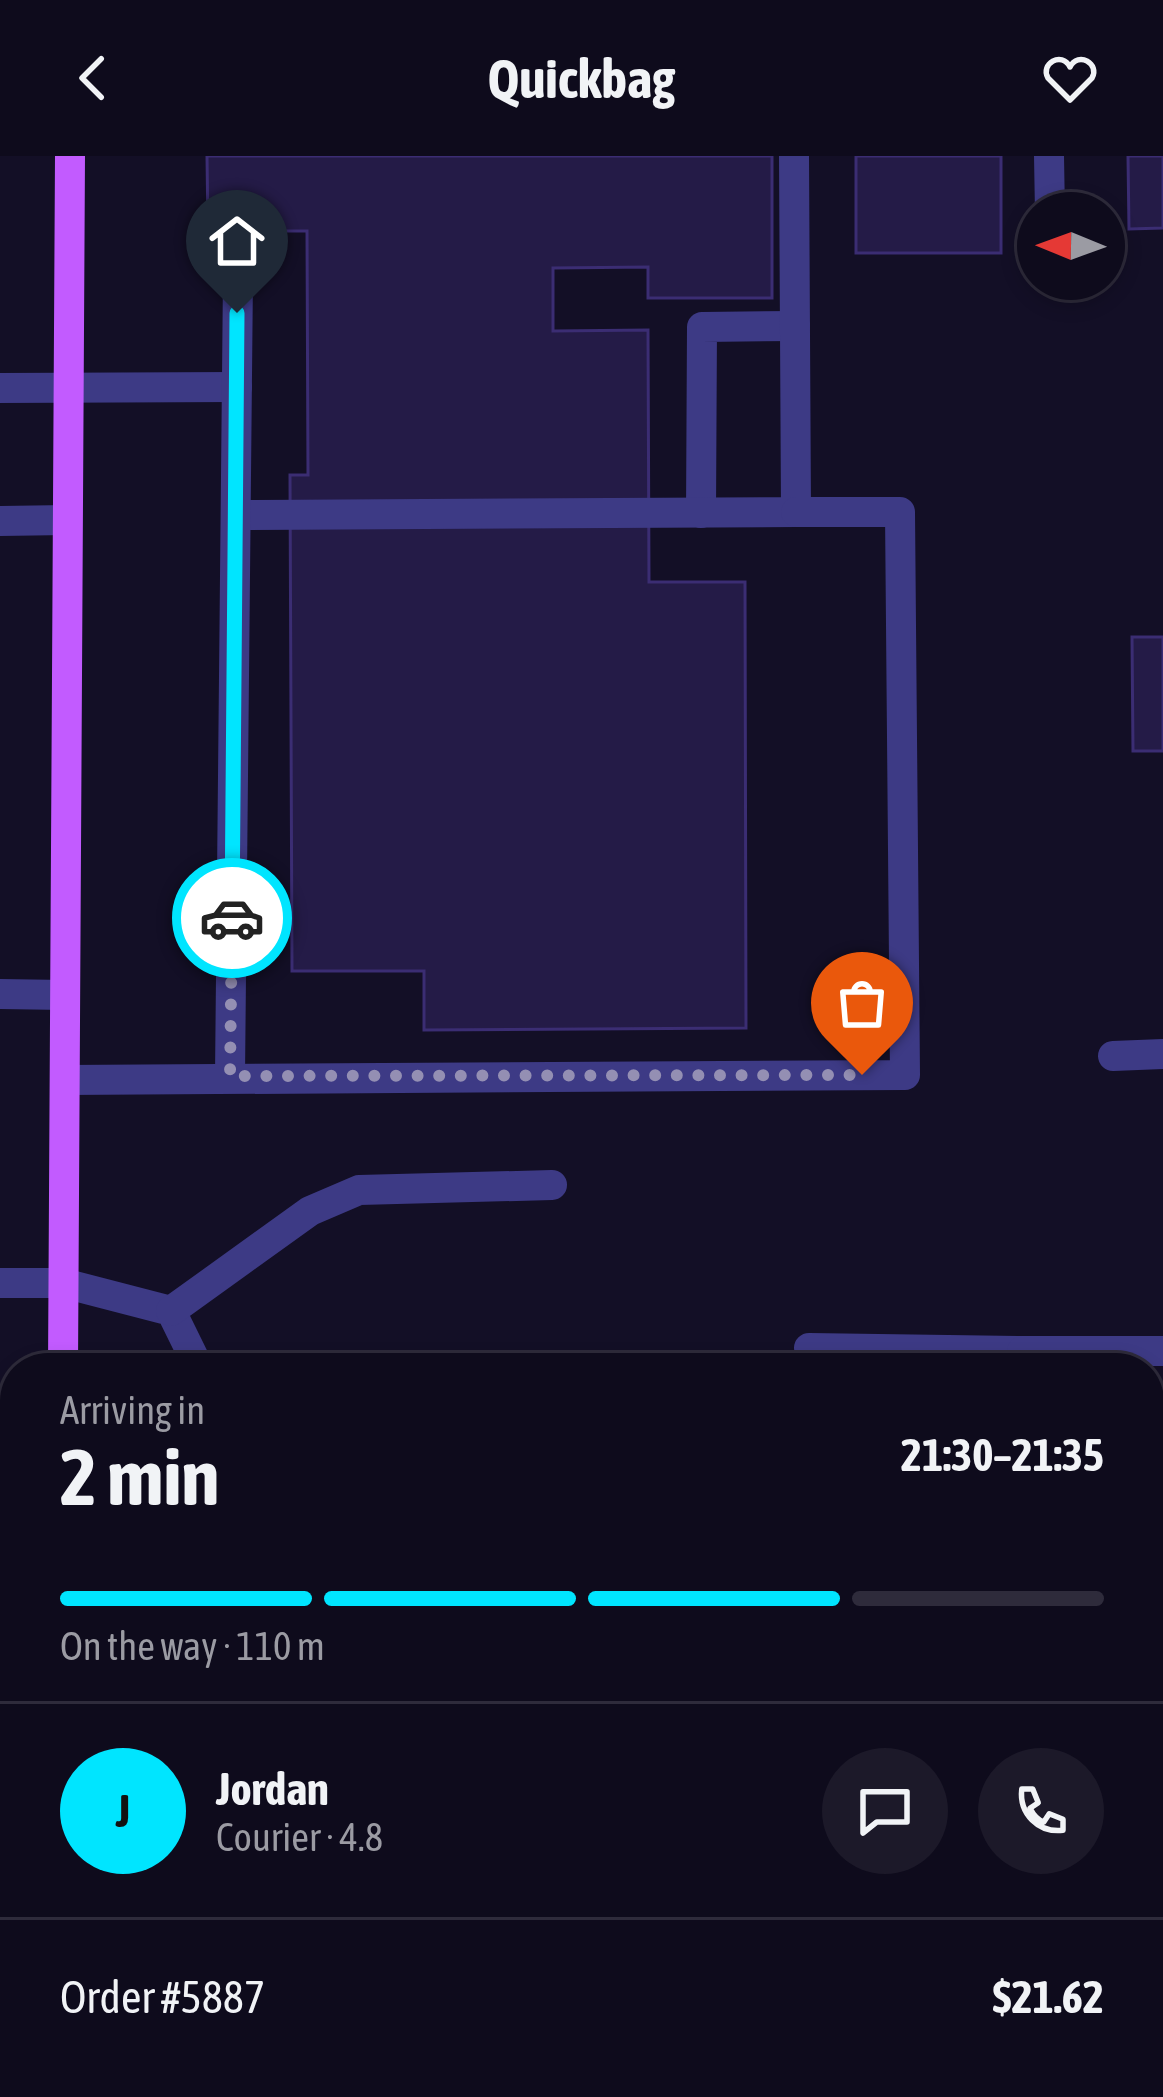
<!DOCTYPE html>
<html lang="en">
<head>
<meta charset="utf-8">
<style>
	:root { --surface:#0e0b1c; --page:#1c1929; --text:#f1f3f6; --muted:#9b9ba3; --line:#2e2b3b; --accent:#00e5ff }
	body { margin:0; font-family:"Asap Condensed",sans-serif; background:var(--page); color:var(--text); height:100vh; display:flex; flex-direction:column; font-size:45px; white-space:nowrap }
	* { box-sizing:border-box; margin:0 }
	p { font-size:39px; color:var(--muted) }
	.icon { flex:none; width:66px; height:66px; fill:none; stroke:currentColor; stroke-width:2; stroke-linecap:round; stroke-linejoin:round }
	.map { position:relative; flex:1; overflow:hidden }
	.side { position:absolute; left:0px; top:1197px; width:1164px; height:744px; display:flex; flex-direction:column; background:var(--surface); border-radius:48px 48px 0 0; box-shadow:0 6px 18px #0003,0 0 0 3px var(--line) }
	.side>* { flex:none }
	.needle { width:78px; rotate:271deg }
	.controls { position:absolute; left:1017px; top:36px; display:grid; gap:24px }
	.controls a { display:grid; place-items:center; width:108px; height:108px; border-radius:50%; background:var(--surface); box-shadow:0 6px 18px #0003,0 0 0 3px var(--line); font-size:60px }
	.pin { position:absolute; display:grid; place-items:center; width:102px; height:102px; color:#fff; margin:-123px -51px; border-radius:50% 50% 50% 0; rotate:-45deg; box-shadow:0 0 12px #0007 }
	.pin .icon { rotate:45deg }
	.courier { position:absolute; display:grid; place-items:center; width:120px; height:120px; margin:-60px; border:9px solid #00e5ff; border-radius:50%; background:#fff; color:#222; box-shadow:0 3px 15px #0007 }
	.headline em { font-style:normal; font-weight:700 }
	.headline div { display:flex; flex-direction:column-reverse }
	.headline { display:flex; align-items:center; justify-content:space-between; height:204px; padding:0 60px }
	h1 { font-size:78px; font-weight:700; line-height:90px }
	.bar { display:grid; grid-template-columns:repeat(4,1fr); gap:18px 12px; align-content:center; height:144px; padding:0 60px }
	.bar i { height:15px; border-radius:9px; background:var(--line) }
	.bar .on { background:var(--accent) }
	.bar p { grid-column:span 4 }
	.line { display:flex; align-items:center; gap:30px; padding:0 60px; border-top:3px solid var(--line) }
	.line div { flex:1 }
	.round { display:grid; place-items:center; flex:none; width:126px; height:126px; border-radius:63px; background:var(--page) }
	header { display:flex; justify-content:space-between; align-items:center; height:156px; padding:0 60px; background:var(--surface); font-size:54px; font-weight:700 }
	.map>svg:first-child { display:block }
	.building { fill:#241b47; stroke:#3b2d73; stroke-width:3 }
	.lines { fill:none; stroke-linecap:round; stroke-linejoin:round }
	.minor { stroke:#3d3a85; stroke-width:30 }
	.major { stroke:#c25bff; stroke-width:30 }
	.done { stroke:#948fb3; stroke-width:12; stroke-dasharray:0 21.6 }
	.route { stroke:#00e5ff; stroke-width:15 }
</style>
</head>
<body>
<header><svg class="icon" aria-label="back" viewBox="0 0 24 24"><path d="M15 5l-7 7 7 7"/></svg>Quickbag<svg class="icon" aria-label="heart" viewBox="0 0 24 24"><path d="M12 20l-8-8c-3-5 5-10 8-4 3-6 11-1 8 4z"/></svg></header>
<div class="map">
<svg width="1163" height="1941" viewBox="0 0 1163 1941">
	<rect width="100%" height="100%" fill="#130f26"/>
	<g class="building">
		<polygon points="207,0 772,0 772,142 648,142 648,111 553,112 553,175 648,174 649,426 745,426 746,872 424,874 424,815 292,815 290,319 308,319 307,75 208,75"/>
		<rect x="856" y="0" width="145" height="97"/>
		<polygon points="1128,0 1163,0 1163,72 1129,73"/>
		<polygon points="1132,481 1163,481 1163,595 1133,595"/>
		<rect x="1149" y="1787" width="14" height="135"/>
	</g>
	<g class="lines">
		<g class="minor">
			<polyline points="1049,0 1050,57"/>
			<polyline points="0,232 237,231"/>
			<polyline points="701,357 702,171 795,170"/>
			<polyline points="236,359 796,356 794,0"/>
			<polyline points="0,365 67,364"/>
			<polyline points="0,838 65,839"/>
			<polyline points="1113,900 1163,898"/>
			<polyline points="230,920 238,120"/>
			<polyline points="65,924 905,919 900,356 796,356"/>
			<polyline points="0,1127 63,1127 171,1155 199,1212"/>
			<polyline points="171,1155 310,1055 359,1034 552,1029"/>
			<polyline points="809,1192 1022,1195"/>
			<polyline points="1022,1212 1022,1195 1163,1195"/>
			<polyline points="1149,1339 1163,1339"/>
			<polyline points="0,1559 15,1559"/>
			<polyline points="0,1660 15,1660"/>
			<polyline points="1149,1705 1163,1705"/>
			<polyline points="0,1775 15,1775"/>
			<polyline points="269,1926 287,1941"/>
			<polyline points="1089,1926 1089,1941"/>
		</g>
		<g class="major">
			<polyline points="63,1212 70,0"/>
			<polyline points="65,1926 65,1941"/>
		</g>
	</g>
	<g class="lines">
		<polyline class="done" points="232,762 230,920 862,919"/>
		<polyline class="route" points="232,762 237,157"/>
	</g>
</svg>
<div class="controls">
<a><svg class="needle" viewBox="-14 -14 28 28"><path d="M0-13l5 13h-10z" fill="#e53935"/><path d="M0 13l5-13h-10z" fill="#9b9ba3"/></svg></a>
</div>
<div class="pin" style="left:862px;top:919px;background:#ea580c"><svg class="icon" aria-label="bag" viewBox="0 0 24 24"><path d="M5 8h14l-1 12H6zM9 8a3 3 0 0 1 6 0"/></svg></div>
<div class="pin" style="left:237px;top:157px;background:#1f2937"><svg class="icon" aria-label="home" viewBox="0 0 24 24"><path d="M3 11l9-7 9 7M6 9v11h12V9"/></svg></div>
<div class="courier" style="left:232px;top:762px"><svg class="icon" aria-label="car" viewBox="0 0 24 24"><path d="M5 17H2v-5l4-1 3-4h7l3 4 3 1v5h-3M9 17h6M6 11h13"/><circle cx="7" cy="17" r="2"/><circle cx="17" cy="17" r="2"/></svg></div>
<section class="side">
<div class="headline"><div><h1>2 min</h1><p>Arriving in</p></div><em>21:30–21:35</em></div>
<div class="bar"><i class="on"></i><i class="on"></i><i class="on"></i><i></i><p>On the way · 110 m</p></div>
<div class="line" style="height:216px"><b class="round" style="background:var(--accent);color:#111">J</b><div><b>Jordan</b><p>Courier · 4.8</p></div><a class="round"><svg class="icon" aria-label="chat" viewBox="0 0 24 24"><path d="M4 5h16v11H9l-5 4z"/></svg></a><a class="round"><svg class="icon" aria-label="phone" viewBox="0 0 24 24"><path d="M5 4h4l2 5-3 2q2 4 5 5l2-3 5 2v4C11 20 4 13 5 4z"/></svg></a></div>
<div class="line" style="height:156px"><div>Order #5887</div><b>$21.62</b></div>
</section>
</div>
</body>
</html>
